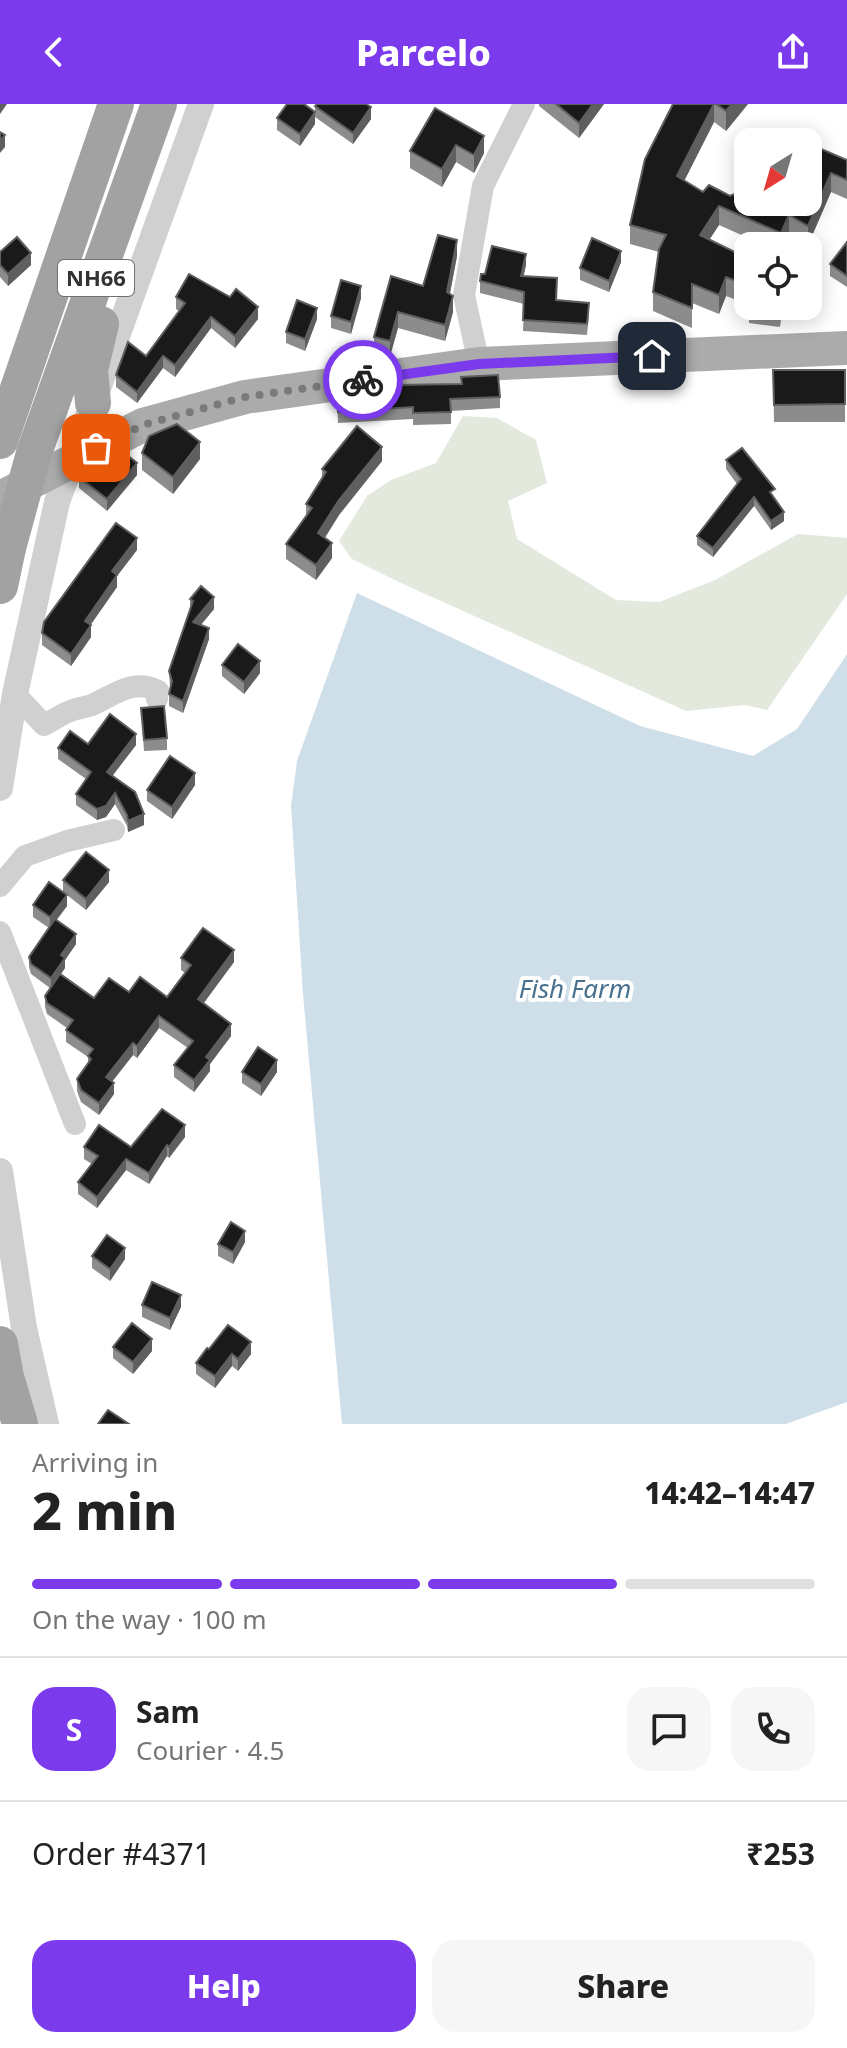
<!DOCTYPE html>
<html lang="en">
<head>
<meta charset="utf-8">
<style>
	:root { --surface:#fff; --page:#f6f6f6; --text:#222; --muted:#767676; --line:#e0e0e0; --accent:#7c3aed }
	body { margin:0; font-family:"Noto Sans",sans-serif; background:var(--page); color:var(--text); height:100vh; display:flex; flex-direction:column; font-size:30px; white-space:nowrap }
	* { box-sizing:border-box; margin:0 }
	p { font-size:26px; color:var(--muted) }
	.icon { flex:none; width:44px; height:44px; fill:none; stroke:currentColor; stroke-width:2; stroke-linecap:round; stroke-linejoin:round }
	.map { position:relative; height:1320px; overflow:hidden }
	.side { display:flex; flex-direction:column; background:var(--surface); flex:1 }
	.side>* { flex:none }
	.needle { width:52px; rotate:217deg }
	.tools { position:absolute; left:734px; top:24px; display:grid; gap:16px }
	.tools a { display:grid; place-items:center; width:88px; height:88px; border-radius:16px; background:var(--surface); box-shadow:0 4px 20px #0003; font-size:40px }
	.pin { position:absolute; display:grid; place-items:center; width:68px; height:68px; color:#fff; margin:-34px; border-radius:16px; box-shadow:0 4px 12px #0006 }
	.courier { position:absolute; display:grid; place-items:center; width:80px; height:80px; margin:-40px; border:6px solid #7c3aed; border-radius:50%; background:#fff; color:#222; box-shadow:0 2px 10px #0007 }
	.overview em { font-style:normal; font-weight:800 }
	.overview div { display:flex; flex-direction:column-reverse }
	.overview { display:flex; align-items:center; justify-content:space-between; height:136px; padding:0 32px }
	h1 { font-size:52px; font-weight:800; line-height:60px }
	.bar { display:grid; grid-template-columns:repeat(4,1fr); gap:12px 8px; align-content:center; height:96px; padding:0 32px }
	.bar i { height:10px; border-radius:6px; background:var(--line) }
	.bar .on { background:var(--accent) }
	.bar p { grid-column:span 4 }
	.line { display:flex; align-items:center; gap:20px; padding:0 32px; border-top:2px solid var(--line) }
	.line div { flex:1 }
	.round { display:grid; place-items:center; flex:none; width:84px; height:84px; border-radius:24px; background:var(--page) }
	.primary-button { display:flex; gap:16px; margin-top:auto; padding:16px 32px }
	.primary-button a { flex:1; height:92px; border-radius:24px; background:var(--accent); color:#fff; font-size:32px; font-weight:800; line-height:92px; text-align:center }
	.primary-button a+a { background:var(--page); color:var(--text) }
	header { display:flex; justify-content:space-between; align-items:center; height:104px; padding:0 32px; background:var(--accent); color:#fff; font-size:36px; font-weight:800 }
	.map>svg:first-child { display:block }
	.green { fill:#e3e9dd }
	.water { fill:#cfdfe9 }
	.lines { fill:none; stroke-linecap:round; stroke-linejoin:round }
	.minor { stroke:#d0d0d0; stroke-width:22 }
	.tertiary { stroke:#d0d0d0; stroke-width:26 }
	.primary { stroke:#ababab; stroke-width:34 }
	.trunk { stroke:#a2a2a2; stroke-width:36 }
	.trunk-bridge { stroke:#a2a2a2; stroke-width:36 }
	.wall { fill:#8c8c8c }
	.shaded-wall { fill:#5f5f5f }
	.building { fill:#1a1a1a; stroke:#5f5f5f; stroke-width:2 }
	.done { stroke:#7a7a7a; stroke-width:8; stroke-dasharray:0 14.4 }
	.route { stroke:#7c3aed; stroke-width:10 }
	.labels { text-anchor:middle; stroke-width:8; stroke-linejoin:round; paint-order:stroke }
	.shield { fill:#fff; stroke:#707070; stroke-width:2 }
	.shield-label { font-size:22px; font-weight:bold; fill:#333 }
	.water-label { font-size:26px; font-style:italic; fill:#48718e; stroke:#fff }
</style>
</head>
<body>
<header><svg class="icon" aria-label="back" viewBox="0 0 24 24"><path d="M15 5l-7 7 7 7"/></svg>Parcelo<svg class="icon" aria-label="share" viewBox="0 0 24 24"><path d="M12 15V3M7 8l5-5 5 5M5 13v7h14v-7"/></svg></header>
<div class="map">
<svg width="847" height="1320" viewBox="0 0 847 1320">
	<rect width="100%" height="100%" fill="#fff"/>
	<polygon class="green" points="463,312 497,314 536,336 547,379 508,397 517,435 616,496 659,498 715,476 798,430 847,434 847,490 767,606 745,601 686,607 403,480 352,455 339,437 367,392 391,376 436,359"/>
	<polygon class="water" points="357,489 640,622 753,652 797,625 847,550 847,1298 786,1320 342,1320 303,890 291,702 297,657"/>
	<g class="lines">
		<g class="minor">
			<polyline points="479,260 464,191 483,82 524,0"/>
			<path d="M15,590L44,621C54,616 63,609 73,606C79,604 86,603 92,601C114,591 133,574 158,587L157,595"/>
			<polyline points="0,782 25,752 67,737 114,726"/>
			<polyline points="0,828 75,1020"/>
		</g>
		<g class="tertiary">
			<polyline points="0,684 15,590 57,398 201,0"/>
			<polyline points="0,1067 24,1224 46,1320"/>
		</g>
		<polyline class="primary" points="0,394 143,321 245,293 479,260 847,244"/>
		<g class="trunk">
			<polyline points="93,299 90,266 101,220"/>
			<polyline points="0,337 116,0"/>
			<polyline points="34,349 159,0"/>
			<polyline points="0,482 8,444"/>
			<polyline points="0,1240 6,1273 20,1320"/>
		</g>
		<polyline class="trunk-bridge" points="8,444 34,349"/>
	</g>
	<g class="wall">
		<polygon points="539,0 604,0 579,34 539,2"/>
		<polygon points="673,0 748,0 726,27 714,18 684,77 703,88 730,92 748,84 808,43 847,56 847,95 831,88 808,141 789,130 784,142 766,142 719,121 709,136 747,173 739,197 726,192 719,210 692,199 692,224 653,207 653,188 659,148 630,140 630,121"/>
		<polygon points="315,2 371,15 353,40 315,13 315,20 300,42 277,26 277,14 315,8"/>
		<polygon points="435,4 484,49 474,69 456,58 442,83 410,64 410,47"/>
		<polygon points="847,138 847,183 830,172 830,160"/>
		<polygon points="0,148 31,161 8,182 0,173"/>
		<polygon points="457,152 450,190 453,208 445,237 398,224 390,252 374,249 374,233 423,182"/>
		<polygon points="621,158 609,188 580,176 580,164"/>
		<polygon points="526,161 523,172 557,196 589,211 587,231 523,227 524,200 480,189 480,177"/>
		<polygon points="176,193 258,215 235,244 211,224 175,273 163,264 137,299 116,283 116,271 146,252 179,207 176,205"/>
		<polygon points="361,194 351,230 331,224 331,212"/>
		<polygon points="783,202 780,223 749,219 749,207"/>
		<polygon points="317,215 305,247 286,239 286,228"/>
		<polygon points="773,266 845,266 845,318 774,318"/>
		<polygon points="461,280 500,293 500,304 451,307 451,320 413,321 413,315 338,319 337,289"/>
		<polygon points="142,349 200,355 173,390 142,366"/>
		<polygon points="726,356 774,394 784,417 771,426 754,402 713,453 697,441 697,432 737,380 726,365"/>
		<polygon points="382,357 339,411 325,434 332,454 316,476 286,455 286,440 306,412 306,400 322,374 322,365"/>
		<polygon points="96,364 137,371 107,407 79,384 79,373"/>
		<polygon points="137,446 117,472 117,483 90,521 91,533 71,562 42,541 42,529"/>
		<polygon points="190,495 214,505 201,521 209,535 183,609 169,602 169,590 170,583 169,567 190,505"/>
		<polygon points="222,561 260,569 244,590 222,572"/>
		<polygon points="141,604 167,634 167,646 144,647"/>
		<polygon points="88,640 136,641 112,672 144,721 128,728 127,722 115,700 106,713 97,716 76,701 76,690 86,675 58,655 58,644"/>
		<polygon points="195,681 172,715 147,697 147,686"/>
		<polygon points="63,776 109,778 86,806 67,791 67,802 56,816 76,840 65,856 65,864 61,870 94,894 129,888 167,893 185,869 181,866 181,854 234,858 203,899 231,932 210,960 210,967 194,988 174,973 174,961 188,944 159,924 137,954 133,951 112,978 114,990 99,1011 81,998 77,987 77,975 88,960 88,953 66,938 66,926 67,924 47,910 45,903 45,892 50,884 31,870 29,863 29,853 49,824 33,813 33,801 63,788"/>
		<polygon points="242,968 277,968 261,992 242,979"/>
		<polygon points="185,1033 169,1054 167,1052 149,1080 126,1066 97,1104 78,1090 78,1078 92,1060 84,1055 84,1043 131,1043"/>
		<polygon points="245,1138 233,1160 218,1152 218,1140"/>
		<polygon points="92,1152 125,1155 110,1177 92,1164"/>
		<polygon points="142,1201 181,1203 170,1226 142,1213"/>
		<polygon points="113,1243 152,1247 133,1270 113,1254"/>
		<polygon points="209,1245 251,1250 238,1267 232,1262 215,1284 196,1270 196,1259"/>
	</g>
	<g class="shaded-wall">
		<polygon points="0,0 7,0 0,10"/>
		<polygon points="593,0 604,0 579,34 579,19"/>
		<polygon points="714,0 714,18 677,91 677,72"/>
		<polygon points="732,0 748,0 726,27 726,7"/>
		<polygon points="371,3 371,15 353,40 353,29"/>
		<polygon points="315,8 315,20 300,42 300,30"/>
		<polygon points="5,31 5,43 0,49 0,37"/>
		<polygon points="484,32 484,49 474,69 474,51"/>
		<polygon points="456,41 456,58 442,83 442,65"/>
		<polygon points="831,69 831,88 808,141 808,122"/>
		<polygon points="719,102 719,121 700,150 700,131"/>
		<polygon points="789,111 789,130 784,142 781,142 781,129"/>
		<polygon points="457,136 457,152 447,204 447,188"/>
		<polygon points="621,147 621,158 609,188 609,177"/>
		<polygon points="31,149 31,161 8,182 8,170"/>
		<polygon points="526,150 526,161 521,184 521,172"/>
		<polygon points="747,154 747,173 739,197 739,178"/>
		<polygon points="726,173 726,192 719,210 719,191"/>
		<polygon points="361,182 361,194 351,230 351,218"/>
		<polygon points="453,192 453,208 445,237 445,221"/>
		<polygon points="258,203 258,215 235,244 235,232"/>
		<polygon points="317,204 317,215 305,247 305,235"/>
		<polygon points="398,208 398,224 390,252 390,237"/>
		<polygon points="211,213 211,224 175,273 175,261"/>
		<polygon points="163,252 163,264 137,299 137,288"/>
		<polygon points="200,338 200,355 173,390 173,373"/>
		<polygon points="382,343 382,357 339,411 318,444 318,429 339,396"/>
		<polygon points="137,359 137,371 107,407 107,395"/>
		<polygon points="754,393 754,402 713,453 713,444"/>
		<polygon points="784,408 784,417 771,426 771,417"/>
		<polygon points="137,434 137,446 117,472 117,483 85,529 85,517 112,467"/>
		<polygon points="332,439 332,454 316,476 316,461"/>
		<polygon points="214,493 214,505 193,530 193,518"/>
		<polygon points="91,521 91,533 71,562 71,550"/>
		<polygon points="209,524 209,535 183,609 183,597"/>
		<polygon points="260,557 260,569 244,590 244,578"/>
		<polygon points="136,630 136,641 107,679 107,668"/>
		<polygon points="195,669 195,681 172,715 172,703"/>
		<polygon points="115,689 115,700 106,713 97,716 97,705"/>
		<polygon points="144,710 144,721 128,728 128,717"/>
		<polygon points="109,766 109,778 86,806 86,795"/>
		<polygon points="67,791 67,802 50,825 50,813"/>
		<polygon points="76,830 76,840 65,856 65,864 51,884 51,874 61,851"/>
		<polygon points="234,846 234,858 198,907 198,895"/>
		<polygon points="159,912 159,924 137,954 137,942"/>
		<polygon points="231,920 231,932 210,960 210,967 194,988 194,976 206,953"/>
		<polygon points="133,939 133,951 106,985 106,973"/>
		<polygon points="277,956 277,968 261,992 261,980"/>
		<polygon points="114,979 114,990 99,1011 99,999"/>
		<polygon points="185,1021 185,1033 169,1054 169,1043"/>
		<polygon points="167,1041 167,1052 149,1080 149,1069"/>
		<polygon points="126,1055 126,1066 97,1104 97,1093"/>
		<polygon points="245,1127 245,1138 233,1160 233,1148"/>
		<polygon points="125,1144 125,1155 110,1177 110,1165"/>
		<polygon points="181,1191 181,1203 170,1226 170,1214"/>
		<polygon points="152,1235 152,1247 133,1270 133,1258"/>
		<polygon points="251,1238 251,1250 238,1267 238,1255"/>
		<polygon points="232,1250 232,1262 215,1284 215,1272"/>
	</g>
	<g class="building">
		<polygon points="287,0 304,0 315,8 300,30 277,14"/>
		<polygon points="317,0 366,0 371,3 353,29 315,2"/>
		<polygon points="556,0 593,0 579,19"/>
		<polygon points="673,0 714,0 677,72 703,88 709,81 730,92 748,84 748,98 808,98 808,43 812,41 847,56 847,76 831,69 808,122 789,111 781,129 719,102 700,131 747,154 739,178 726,173 719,191 692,180 692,204 653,188 659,145 666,131 630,121 645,55"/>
		<polygon points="716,0 732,0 726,7"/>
		<polygon points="435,4 484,32 474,51 456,41 442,65 410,47"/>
		<polygon points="0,28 5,31 0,37"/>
		<polygon points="438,131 457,136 447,188 453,192 445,221 398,208 390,237 374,233 391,172 423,182"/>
		<polygon points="17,133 31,149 8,170 0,161 0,148"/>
		<polygon points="592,134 621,147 609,177 580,164"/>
		<polygon points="847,138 847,172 830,160"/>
		<polygon points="492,142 526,150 521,172 557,174 556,196 589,199 587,220 523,216 524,188 480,177 481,170 485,170"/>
		<polygon points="189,170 230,193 236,185 258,203 235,232 211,213 175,261 163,252 137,288 116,271 128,238 146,252 185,199 176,193"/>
		<polygon points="341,176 361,182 351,218 331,212"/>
		<polygon points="297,196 317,204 305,235 286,228"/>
		<polygon points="750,202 782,202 780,211 749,207"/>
		<polygon points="773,266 845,266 845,300 774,301"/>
		<polygon points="498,271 500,293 450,295 451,308 413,309 413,303 338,308 337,289 393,281 462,280 461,273"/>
		<polygon points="177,320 200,338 173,373 142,349 149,332"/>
		<polygon points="357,322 382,343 339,396 318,429 332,439 316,461 286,440 312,404 306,400 326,368 322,365"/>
		<polygon points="118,344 137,359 107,395 79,373 83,362 90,359 96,364 108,350"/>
		<polygon points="742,344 775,385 770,388 784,408 771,417 754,393 713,444 697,432 741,375 726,356"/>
		<polygon points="116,419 137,434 112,467 117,471 85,517 91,521 71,550 42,529 44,518"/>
		<polygon points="201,482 214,493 193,518 209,524 183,597 169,590 172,577 169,567 193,497 190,495"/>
		<polygon points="238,540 260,557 244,578 222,561"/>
		<polygon points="164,602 167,634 144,636 141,604"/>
		<polygon points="110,610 136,630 107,668 135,688 144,710 128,717 127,711 115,689 106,702 97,705 76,690 91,668 58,644 70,627 88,640"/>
		<polygon points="170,652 195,669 172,703 147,686"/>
		<polygon points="86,748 109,766 86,795 63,776"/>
		<polygon points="49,778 67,791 50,813 33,801"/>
		<polygon points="55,815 76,830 61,851 65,854 51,874 31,860 29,853"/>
		<polygon points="203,824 234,846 198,895 231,920 206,953 210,956 194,976 174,961 193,937 159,912 137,942 133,939 106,973 114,979 99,999 81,986 77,975 91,955 88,952 93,945 66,926 73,916 47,899 45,892 60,870 94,894 109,874 129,888 140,873 167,893 191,861 181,854"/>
		<polygon points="258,943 277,956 261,980 242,968"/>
		<polygon points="162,1005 185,1021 169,1043 167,1041 149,1069 126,1055 97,1093 78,1078 98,1052 84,1043 99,1021 131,1043"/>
		<polygon points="231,1118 245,1127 233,1148 218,1140"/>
		<polygon points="107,1131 125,1144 110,1165 92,1152"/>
		<polygon points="152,1178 181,1191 170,1214 142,1201"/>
		<polygon points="132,1219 152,1235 133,1258 113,1243"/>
		<polygon points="228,1221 251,1238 238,1255 232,1250 215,1272 196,1259 207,1244 209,1245"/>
		<polygon points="108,1306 129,1320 98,1320"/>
	</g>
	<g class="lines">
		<polyline class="done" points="96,344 143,321 245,293 363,276"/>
		<polyline class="route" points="363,276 479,260 652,252"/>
	</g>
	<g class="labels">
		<rect class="shield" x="58" y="156" width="76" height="36" rx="6"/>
		<g class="shield-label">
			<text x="96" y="182">NH66</text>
		</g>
		<g class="water-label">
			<text x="575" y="894">Fish Farm</text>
		</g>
	</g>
</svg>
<div class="tools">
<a><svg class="needle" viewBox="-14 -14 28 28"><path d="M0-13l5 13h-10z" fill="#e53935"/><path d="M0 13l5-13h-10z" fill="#767676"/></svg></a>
<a><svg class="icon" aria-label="locate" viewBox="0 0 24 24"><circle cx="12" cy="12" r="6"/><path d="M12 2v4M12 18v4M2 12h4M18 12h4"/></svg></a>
</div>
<div class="pin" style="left:96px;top:344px;background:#ea580c"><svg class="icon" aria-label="bag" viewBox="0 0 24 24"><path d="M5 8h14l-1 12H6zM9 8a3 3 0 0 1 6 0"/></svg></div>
<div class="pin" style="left:652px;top:252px;background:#1f2937"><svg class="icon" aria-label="home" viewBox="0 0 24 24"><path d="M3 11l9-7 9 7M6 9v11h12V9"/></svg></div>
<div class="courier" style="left:363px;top:276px"><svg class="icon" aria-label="bike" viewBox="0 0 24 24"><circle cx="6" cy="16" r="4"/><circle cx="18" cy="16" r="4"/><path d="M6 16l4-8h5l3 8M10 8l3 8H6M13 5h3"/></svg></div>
</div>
<section class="side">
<div class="overview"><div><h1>2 min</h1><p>Arriving in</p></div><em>14:42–14:47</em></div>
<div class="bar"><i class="on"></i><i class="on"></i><i class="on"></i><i></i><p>On the way · 100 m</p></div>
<div class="line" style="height:144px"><b class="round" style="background:var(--accent);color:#fff">S</b><div><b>Sam</b><p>Courier · 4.5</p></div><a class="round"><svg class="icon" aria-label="chat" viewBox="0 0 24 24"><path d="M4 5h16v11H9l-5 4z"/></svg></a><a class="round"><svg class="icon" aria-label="phone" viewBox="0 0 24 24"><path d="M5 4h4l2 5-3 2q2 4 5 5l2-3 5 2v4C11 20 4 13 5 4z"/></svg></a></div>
<div class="line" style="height:104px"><div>Order #4371</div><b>₹253</b></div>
<div class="primary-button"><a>Help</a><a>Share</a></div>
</section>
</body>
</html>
